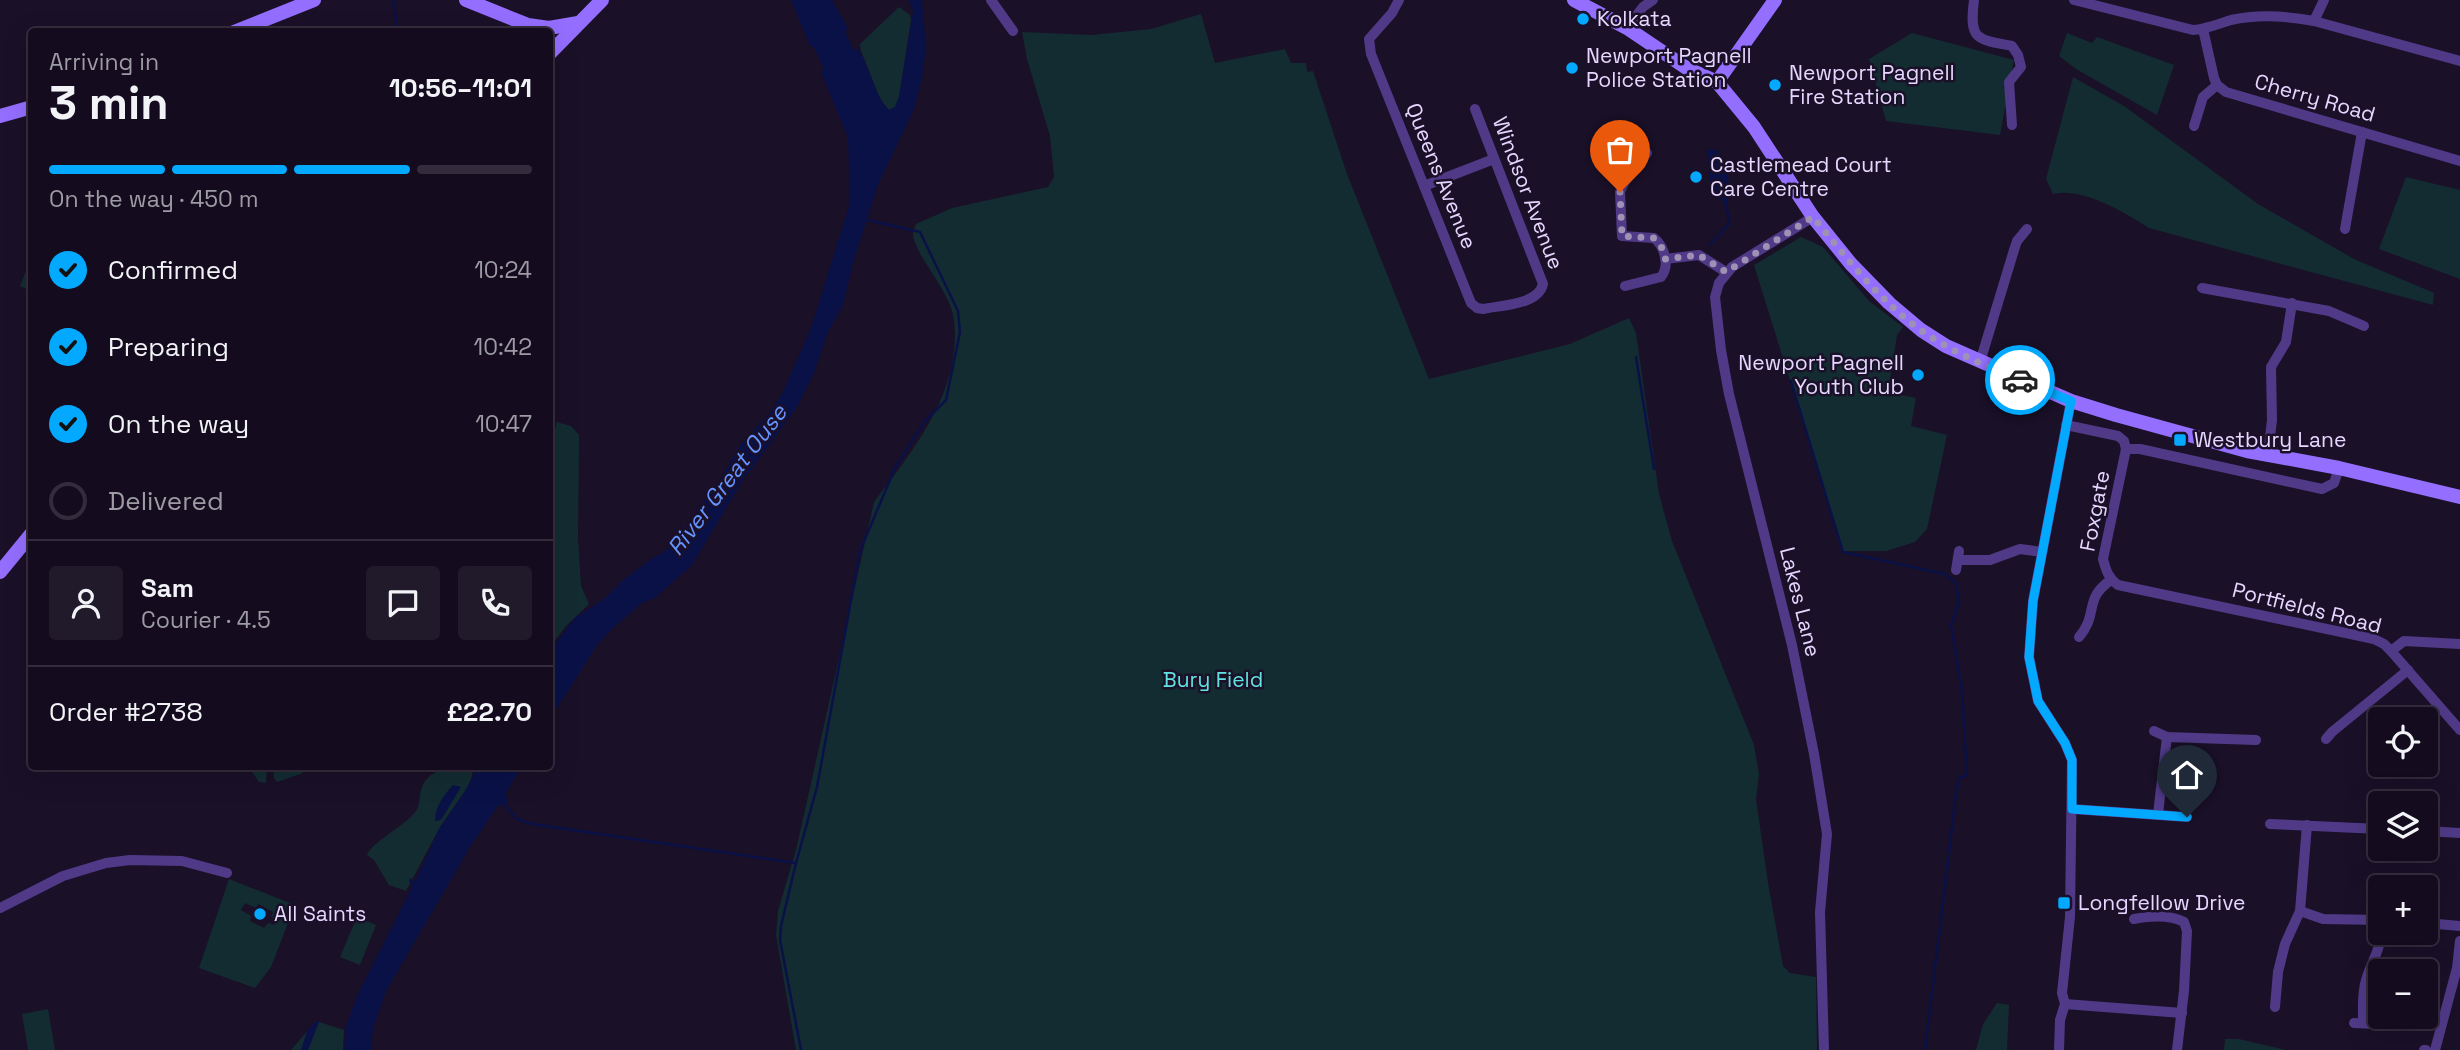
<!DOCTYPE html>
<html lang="en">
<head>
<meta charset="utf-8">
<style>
	:root { --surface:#140c1e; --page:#211a2b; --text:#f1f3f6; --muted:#9d9ba4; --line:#332c3c; --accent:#03a9ff }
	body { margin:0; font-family:"Space Grotesk",sans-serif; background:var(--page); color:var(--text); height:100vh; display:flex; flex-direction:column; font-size:26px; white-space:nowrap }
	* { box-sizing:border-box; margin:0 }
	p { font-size:23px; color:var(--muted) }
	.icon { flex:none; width:38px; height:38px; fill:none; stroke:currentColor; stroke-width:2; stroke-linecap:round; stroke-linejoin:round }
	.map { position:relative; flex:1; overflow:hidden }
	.sheet { position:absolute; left:28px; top:28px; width:525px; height:742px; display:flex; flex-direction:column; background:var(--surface); border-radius:7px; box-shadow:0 7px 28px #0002,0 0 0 2px var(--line) }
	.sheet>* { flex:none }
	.controls { position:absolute; left:2368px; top:707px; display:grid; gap:14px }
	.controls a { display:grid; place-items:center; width:70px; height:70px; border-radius:7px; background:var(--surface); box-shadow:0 7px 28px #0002,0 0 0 2px var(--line); font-size:35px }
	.pin { position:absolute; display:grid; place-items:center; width:60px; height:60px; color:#fff; margin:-72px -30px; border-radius:50% 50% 50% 0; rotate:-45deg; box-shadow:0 0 7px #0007 }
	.pin .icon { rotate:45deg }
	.courier { position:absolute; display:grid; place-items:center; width:70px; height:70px; margin:-35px; border:5px solid #03a9ff; border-radius:50%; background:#fff; color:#222; box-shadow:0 2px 9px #0007 }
	.summary em { font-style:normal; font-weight:700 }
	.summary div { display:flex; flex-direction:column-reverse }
	.summary { display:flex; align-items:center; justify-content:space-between; height:119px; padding:0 21px }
	h1 { font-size:46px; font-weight:700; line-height:52px }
	.bar { display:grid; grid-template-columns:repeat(4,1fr); gap:10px 7px; align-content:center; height:84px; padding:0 21px }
	.bar i { height:9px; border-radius:5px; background:var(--line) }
	.bar .on { background:var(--accent) }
	.bar p { grid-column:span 4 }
	.line { display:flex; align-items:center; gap:18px; padding:0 21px; border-top:2px solid var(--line) }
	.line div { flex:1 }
	.round { display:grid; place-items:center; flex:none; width:74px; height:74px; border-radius:7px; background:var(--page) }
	ol { padding:0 21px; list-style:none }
	li { display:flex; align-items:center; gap:21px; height:77px }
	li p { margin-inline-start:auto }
	li .icon { padding:7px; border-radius:50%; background:var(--accent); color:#111; stroke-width:4 }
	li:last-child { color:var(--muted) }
	li i { width:38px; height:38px; border:4px solid var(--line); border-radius:50% }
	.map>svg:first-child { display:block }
	.green { fill:#132c32; fill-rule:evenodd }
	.water { fill:#0a1147 }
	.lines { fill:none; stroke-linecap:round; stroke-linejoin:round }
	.stream { stroke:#0a1147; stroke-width:2.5 }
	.street { stroke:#503a88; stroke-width:10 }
	.secondary { stroke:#946eff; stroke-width:14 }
	.done { stroke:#9e91b4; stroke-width:7; stroke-dasharray:0 12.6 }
	.route { stroke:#03a9ff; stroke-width:9 }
	.poi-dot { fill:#03a9ff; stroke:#1a1028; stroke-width:2.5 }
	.labels { text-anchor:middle; stroke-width:5; stroke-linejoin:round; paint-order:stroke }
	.poi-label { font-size:21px; fill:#e5d7ff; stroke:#1a1028; text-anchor:start }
	.street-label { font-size:21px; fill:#e5d7ff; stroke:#1a1028 }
	.park-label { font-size:21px; fill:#60e2e0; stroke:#1a1028 }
	.water-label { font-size:23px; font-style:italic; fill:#6593ff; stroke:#1a1028 }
</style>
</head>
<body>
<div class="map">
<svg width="2460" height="1050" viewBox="0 0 2460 1050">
	<rect width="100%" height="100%" fill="#1a1028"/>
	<g class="green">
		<polygon points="899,7 910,15 911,20 899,97 895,107 889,110 881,101 861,51 860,44"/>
		<path d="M1201,14L1215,63L1285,49L1291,63H1306L1307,72L1313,71L1347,174L1429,379L1570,344L1629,318L1636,333L1659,494L1672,541L1754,745L1759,774L1756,799L1768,883L1783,966L1790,973L1816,977L1817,1050H796L776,935L778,911L796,850L874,502C914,449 962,391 954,320C951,291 914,255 913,234C913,230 915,227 916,224L952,208L1048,187L1054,177L1050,136L1027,59L1022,32L1091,35L1151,29Z"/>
		<polygon points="1912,33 2014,60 2000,135 1886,121 1869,59"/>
		<polygon points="2067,33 2092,43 2097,37 2174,65 2157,115 2076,69 2059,56"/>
		<path d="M2073,77L2124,106L2258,204L2354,259L2434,293L2433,305L2149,228C2124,212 2082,187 2053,194L2046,179Z"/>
		<polygon points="2406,177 2460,190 2460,279 2379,249"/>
		<polygon points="1801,237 1823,247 1869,301 1903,327 1897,335 1888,392 1916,398 1911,426 1947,435 1927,529 1915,542 1886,551 1843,551 1754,265"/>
		<polygon points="30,261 32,262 31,291 20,286"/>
		<polygon points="557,422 571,426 579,435 578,538 581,586 589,604 566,626 550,647 550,447"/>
		<polygon points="244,767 267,767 266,783 259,782 250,769"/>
		<polygon points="273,767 303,767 303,773 277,782 274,778"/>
		<path d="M454,767L474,768L469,785L440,827L406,891L389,885L374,860L367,855C373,841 404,827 416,811C419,807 419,801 420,796C423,775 435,771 454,767Z"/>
		<path d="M229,879L295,905L271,967L255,988L199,968ZM245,903L256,908L258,904L273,912L271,917L277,920L274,925L268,923L264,928L250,921L251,916L241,910Z"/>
		<polygon points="357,917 376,925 360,965 340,957"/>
		<polygon points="1997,1003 2009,1005 2007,1050 1976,1050 1983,1024"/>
		<polygon points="48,1009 55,1050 28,1050 22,1014"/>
		<polygon points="316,1021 344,1030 343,1050 291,1050"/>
		<polygon points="2225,1039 2239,1039 2286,1050 2224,1050"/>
	</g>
	<g class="water">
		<path d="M791,0H832L848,28L845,31L853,49H858C871,68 873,93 889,110L895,107L899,97L913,11L909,0H922L926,47L922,78L914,109L878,185L853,263L843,305L828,332L814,373L797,407L741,483L692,565L655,598L642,603L614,627L597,645L550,719V650L575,618L604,599L623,580L654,557L664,552L683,532L703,501L713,492L741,444L769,414L783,392L811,328L850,203L848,138L821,72L824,69L813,46H810Z"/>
		<path d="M1707,149L1718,150C1719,162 1725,167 1728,178C1731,188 1728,198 1727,208L1710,181Z"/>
		<polygon points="478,767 522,767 505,794 508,801 503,807 499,804 470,847 386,991 373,1029 371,1050 344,1050 346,1027 357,996 412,887 409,880 410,878 415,882 439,829 464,793"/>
		<path d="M453,785L461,787L441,820L435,821C435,807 443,796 453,785Z"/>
		<polygon points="316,1021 319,1022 308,1050 301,1050 307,1031"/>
	</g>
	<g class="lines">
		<g class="stream">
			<polyline points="393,0 398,32"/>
			<polyline points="1710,245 1729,224 1727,208"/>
			<polyline points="1636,357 1654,469"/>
			<polyline points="1791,381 1843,552 1945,574 1956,583 1959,602 1951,625 1962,691 1967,775 1959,778 1956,794 1925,1050"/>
			<polyline points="504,804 517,819 532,824 796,863 781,926 780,940 801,1050"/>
			<polyline points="796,863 817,787 860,551 895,468 925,421 946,400 960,332 958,311 920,232 867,220"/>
		</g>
		<g class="street">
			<polyline points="991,0 1013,31"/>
			<path d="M1399,0L1392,13L1369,39L1371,54L1471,303L1477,308L1483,309C1502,305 1538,305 1543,284L1475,109"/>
			<path d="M1974,0C1969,40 1976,39 2012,46L2018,55L2021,67L2009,82L2012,125"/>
			<path d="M2074,0L2193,30C2207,29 2218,24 2231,20C2258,14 2287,16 2314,21L2460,61"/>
			<polyline points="2314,21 2324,0"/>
			<polyline points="1627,28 1643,7 1653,0"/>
			<polyline points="2203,29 2214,78 2217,85 2226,92 2460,161"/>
			<polyline points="2194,126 2203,97 2217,85"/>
			<polyline points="1424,186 1494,159"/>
			<polyline points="1813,217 1732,267 1719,283 1715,297 1721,350 1729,394 1792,645 1814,754 1827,834 1820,912 1824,1050"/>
			<polyline points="2345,229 2362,132"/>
			<polyline points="1665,259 1699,255 1726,272"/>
			<path d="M1625,286L1661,277C1670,266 1665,247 1654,238L1622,236L1620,192L1624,183L1647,153"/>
			<polyline points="2202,288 2329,311 2364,326"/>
			<polyline points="1980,362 2014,250 2017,241 2027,229"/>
			<path d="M2066,425L2118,436L2124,441L2126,449L2103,559C2106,570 2108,578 2118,585L2374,639L2384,644L2391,651L2460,730"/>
			<polyline points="2126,449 2140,449 2322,489 2334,483 2339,468"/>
			<polyline points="2268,455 2272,420 2271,367 2286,342 2292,303"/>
			<polyline points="1958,560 1990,560 2020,549 2042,552"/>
			<polyline points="1956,570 1959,551"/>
			<path d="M2079,637C2099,614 2083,599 2111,580"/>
			<polyline points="2391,651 2404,641 2460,644"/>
			<polyline points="2154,731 2167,737 2256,740"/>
			<polyline points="2326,739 2332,732 2408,670"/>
			<polyline points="2072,809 2187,817"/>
			<polyline points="2158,814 2167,737"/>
			<polyline points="2270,824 2380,829"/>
			<polyline points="2426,831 2460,833"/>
			<polyline points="0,908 63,876 106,863 130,860 182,861 227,873"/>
			<polyline points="2300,911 2323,919 2380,920"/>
			<path d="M2134,919C2150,916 2169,914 2184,922L2187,931L2184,991L2177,1050"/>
			<polyline points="2426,923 2460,926"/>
			<polyline points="2065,1004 2182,1013"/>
			<polyline points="2275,1007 2278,972 2285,944 2300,911 2307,825"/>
			<polyline points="2354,1023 2375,1024"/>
			<path d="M2363,1023C2363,1008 2362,991 2367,977C2372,961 2380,950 2382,933"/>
			<polyline points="2059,1050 2060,1020 2065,1004 2062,993 2070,917 2072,760 2065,743 2038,701 2029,657 2033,601 2071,401"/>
			<polyline points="2424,1050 2426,1050"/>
			<polyline points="2435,1050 2457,968 2460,941"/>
		</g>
		<g class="secondary">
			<polyline points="466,0 528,25 549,28 578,23"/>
			<polyline points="1574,0 1627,28 1688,69 1717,82 1754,127 1813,217 1851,264 1889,303 1921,330 1946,346 2071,401 2116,415 2247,451 2339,468 2460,497"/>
			<polyline points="234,32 314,0"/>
			<polyline points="550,53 602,0"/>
			<polyline points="1717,82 1775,0"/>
			<polyline points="0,116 32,107"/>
			<polyline points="0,572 32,533"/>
		</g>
	</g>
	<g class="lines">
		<path class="done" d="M1620,192L1622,236L1654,238L1662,248L1665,259L1699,255L1726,272L1813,217C1846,257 1879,301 1922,331C1952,352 1986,366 2020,380"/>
		<polyline class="route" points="2020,380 2071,401 2033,601 2029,657 2038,701 2065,743 2072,760 2072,809 2187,817"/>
	</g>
	<g class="poi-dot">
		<circle cx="1583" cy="19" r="7"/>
		<circle cx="1572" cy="68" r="7"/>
		<circle cx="1775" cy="85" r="7"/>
		<circle cx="1696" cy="177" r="7"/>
		<circle cx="1918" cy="375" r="7"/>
		<rect x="2173" y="433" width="14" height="14" rx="3.5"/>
		<rect x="2057" y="896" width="14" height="14" rx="3.5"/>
		<circle cx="260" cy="914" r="7"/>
	</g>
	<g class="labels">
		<g class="poi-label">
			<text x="1597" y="26">Kolkata</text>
			<text x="1586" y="63">Newport Pagnell<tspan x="1586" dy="24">Police Station</tspan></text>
			<text x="1789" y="80">Newport Pagnell<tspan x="1789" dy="24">Fire Station</tspan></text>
			<text x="1710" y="172">Castlemead Court<tspan x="1710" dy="24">Care Centre</tspan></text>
			<text x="1904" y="370" text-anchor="end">Newport Pagnell<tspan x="1904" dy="24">Youth Club</tspan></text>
			<text x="2194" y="447">Westbury Lane</text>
			<text x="2078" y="910">Longfellow Drive</text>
			<text x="274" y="921">All Saints</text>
		</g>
		<g class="street-label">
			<text transform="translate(2315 98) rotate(16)" y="7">Cherry Road</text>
			<text transform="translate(1441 176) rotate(68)" y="7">Queens Avenue</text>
			<text transform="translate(1528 193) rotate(69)" y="7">Windsor Avenue</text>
			<text transform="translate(2095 511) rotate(-79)" y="7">Foxgate</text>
			<text transform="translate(1800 602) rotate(76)" y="7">Lakes Lane</text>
			<text transform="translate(2307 608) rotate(14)" y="7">Portfields Road</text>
		</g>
		<g class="park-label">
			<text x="1213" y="687">Bury Field</text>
		</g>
		<g class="water-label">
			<text transform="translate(727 480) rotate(-53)" y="8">River Great Ouse</text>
		</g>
	</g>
</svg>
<div class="controls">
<a><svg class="icon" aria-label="locate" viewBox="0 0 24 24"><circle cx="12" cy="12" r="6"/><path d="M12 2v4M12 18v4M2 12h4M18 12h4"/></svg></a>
<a><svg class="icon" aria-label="layers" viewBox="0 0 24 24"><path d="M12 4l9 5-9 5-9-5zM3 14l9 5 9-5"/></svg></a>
<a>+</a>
<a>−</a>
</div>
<div class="pin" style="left:1620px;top:192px;background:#ea580c"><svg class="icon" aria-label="bag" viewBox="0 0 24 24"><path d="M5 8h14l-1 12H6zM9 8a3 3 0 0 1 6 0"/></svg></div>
<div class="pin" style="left:2187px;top:817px;background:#1f2937"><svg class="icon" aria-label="home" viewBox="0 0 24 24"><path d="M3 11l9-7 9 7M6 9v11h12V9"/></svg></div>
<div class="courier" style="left:2020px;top:380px"><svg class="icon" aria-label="car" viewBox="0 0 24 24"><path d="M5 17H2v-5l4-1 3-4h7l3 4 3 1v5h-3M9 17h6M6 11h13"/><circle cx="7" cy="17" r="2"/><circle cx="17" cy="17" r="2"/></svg></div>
<section class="sheet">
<div class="summary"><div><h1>3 min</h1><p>Arriving in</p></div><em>10:56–11:01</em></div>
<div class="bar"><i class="on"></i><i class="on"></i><i class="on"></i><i></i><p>On the way · 450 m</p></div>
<ol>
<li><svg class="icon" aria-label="check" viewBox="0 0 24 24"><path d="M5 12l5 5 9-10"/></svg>Confirmed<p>10:24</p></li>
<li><svg class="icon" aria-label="check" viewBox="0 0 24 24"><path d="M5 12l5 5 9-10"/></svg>Preparing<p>10:42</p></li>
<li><svg class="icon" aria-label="check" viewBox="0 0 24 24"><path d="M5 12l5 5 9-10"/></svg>On the way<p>10:47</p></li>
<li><i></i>Delivered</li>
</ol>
<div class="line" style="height:126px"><a class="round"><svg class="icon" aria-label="person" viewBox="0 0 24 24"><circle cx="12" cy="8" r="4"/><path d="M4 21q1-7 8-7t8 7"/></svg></a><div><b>Sam</b><p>Courier · 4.5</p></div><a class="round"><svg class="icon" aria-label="chat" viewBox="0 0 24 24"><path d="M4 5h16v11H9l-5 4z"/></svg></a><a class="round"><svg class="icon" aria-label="phone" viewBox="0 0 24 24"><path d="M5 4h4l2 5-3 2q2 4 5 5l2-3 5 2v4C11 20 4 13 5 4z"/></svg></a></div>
<div class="line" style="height:91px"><div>Order #2738</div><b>£22.70</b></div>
</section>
</div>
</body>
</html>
